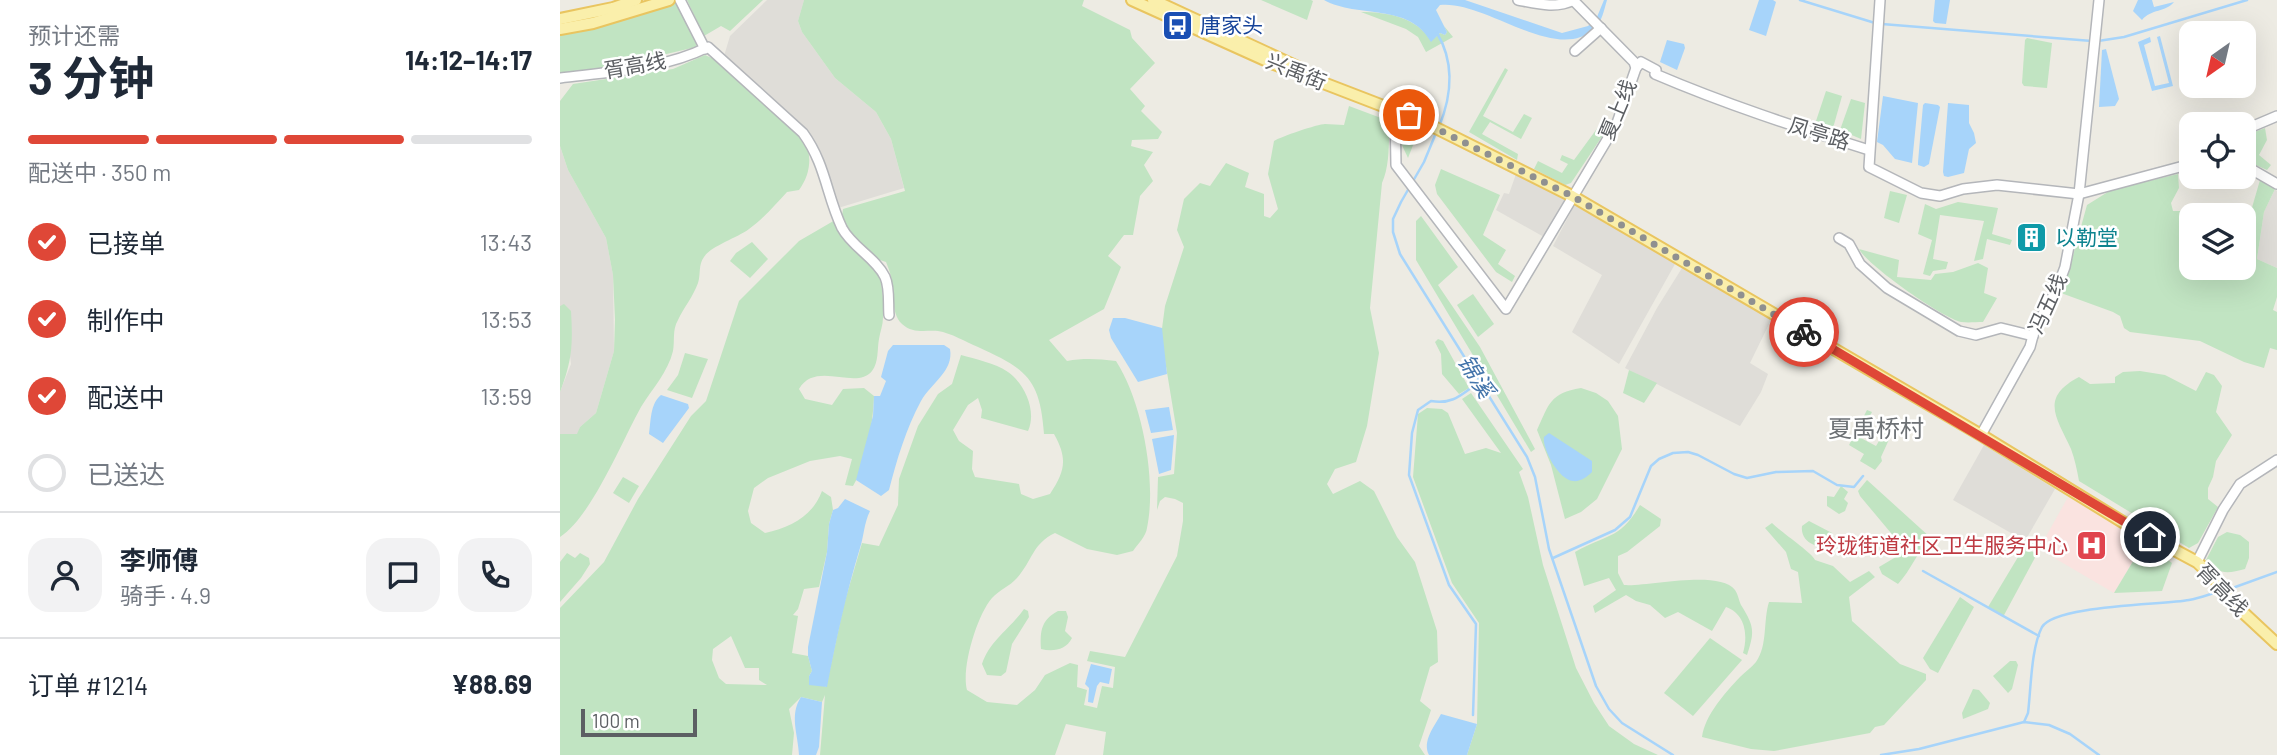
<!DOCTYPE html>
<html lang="zh">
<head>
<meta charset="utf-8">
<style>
	:root { --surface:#fff; --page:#f2f2f3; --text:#1f2937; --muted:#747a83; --line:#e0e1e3; --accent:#df4737 }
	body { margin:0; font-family:Barlow,"Noto Sans SC",sans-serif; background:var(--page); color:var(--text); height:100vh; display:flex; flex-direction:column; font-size:26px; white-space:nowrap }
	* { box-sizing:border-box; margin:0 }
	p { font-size:23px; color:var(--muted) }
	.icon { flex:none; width:38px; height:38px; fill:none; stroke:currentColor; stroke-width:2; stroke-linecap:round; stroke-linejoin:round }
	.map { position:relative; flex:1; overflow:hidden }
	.panel { display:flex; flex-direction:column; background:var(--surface); width:560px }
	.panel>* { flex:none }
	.needle { width:46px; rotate:214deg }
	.tools { position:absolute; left:1619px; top:21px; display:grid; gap:14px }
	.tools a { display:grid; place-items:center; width:77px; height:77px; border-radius:14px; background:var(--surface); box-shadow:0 7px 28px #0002; font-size:35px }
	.scale { position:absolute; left:21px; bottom:18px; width:116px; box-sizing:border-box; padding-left:7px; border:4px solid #5c5f63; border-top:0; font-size:19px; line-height:24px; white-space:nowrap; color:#5c5f63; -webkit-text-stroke:5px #fff; paint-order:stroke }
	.pin { position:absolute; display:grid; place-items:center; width:60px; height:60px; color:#fff; margin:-30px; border:4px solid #fff; border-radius:50%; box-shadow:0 2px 7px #0007 }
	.courier { position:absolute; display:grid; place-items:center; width:70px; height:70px; margin:-35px; border:5px solid #df4737; border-radius:50%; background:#fff; color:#222; box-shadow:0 2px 9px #0007 }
	.overview em { font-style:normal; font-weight:700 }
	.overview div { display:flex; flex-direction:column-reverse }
	.overview { display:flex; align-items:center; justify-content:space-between; height:119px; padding:0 28px }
	h1 { font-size:46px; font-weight:700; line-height:52px }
	.bar { display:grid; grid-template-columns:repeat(4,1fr); gap:10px 7px; align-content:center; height:84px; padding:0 28px }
	.bar i { height:9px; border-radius:5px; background:var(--line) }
	.bar .active { background:var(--accent) }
	.bar p { grid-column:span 4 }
	.line { display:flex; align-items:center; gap:18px; padding:0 28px; border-top:2px solid var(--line) }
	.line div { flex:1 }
	.round { display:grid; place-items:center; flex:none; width:74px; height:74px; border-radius:21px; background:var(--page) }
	ol { padding:0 28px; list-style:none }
	li { display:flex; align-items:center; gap:21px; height:77px }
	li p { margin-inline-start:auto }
	li .icon { padding:7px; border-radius:50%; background:var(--accent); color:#fff; stroke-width:4 }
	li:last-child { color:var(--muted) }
	li i { width:38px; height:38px; border:4px solid var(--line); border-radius:50% }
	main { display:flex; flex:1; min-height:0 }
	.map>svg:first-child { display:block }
	.industrial { fill:#dfddd8 }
	.medical { fill:#fae3e0 }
	.green { fill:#c1e4c2; fill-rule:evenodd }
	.water { fill:#a7d4fa }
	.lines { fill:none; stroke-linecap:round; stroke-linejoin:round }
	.stream { stroke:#a7d4fa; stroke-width:2.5 }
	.minor-casing { stroke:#b4b6ba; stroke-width:12 }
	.major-casing { stroke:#e9c560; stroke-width:14 }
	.minor { stroke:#fff; stroke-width:9 }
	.major { stroke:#faefab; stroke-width:10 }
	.done { stroke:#8f9090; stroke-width:7; stroke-dasharray:0 12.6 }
	.route { stroke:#df4737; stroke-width:9 }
	.labels { text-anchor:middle; stroke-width:5; stroke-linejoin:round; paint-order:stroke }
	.transit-label { font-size:21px; fill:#164399; stroke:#fff; text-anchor:start }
	.street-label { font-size:21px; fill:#5c5f63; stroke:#fff }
	.culture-label { font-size:21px; fill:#0d838f; stroke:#fff; text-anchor:start }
	.health-label { font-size:21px; fill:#be3a42; stroke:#fff; text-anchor:end }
	.water-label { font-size:23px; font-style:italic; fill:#4475ab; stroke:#fff }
	.quarter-label { font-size:24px; fill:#6d7175; stroke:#fff }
</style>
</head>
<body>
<main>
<section class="panel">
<div class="overview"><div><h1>3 分钟</h1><p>预计还需</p></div><em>14:12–14:17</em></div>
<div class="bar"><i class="active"></i><i class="active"></i><i class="active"></i><i></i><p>配送中 · 350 m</p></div>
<ol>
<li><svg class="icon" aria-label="check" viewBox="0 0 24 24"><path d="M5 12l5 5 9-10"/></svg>已接单<p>13:43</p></li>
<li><svg class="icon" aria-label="check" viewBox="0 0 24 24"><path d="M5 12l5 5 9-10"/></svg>制作中<p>13:53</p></li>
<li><svg class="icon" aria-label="check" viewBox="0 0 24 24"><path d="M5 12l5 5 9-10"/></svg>配送中<p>13:59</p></li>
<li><i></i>已送达</li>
</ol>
<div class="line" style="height:126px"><a class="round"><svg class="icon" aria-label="person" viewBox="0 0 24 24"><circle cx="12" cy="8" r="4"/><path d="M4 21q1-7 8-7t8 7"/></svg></a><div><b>李师傅</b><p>骑手 · 4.9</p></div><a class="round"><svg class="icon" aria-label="chat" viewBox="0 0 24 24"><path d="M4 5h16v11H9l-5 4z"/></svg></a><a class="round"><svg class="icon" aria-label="phone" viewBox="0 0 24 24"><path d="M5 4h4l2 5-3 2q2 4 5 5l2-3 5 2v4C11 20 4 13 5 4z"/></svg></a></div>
<div class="line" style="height:91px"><div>订单 #1214</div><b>¥88.69</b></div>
</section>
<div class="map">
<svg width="1717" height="755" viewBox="0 0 1717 755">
	<rect width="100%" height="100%" fill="#edebe3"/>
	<g class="industrial">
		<polygon points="207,0 244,0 238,21 242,32 275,78 316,112 331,139 344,188 278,208 263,158 251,136 164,56 170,36"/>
		<polygon points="0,146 8,170 46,238 53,275 54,351 36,413 20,427 18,434 0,434 0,392 11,364 4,305 0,306"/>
		<polygon points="956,174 1005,199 984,237 936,210 944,193 949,194"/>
		<polygon points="1715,189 1717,191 1717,268 1697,259 1704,212"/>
		<polygon points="1015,204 1115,264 1059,364 1012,332 1042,275 993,246"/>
		<polygon points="1122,268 1212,318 1190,363 1208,374 1201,392 1180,426 1065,368 1097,308"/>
		<polygon points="1424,445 1495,489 1465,541 1393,500"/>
	</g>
	<polygon class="medical" points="1508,497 1584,543 1554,593 1479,549"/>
	<g class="green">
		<polygon points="127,0 203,0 170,31 161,26 144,36"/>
		<path d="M244,0H524L522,6L570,30L572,38L595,63L570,89L585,106L581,111L602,132L598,139L572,140L571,146L593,152L584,165L593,181L580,196L573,235H564L548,256L561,267L544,309L489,340L507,361C524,358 538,359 556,361C582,401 597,480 587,528C586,536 578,544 573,551L557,555L527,549L495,533C472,544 473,560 457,578C450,586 439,590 432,598C417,615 401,668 407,690L427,702L457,705L475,690L485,675L510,663L518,665L517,687L527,690L524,705L537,708L542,686L553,688L555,667L527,661L530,651L565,657L617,556L623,521V503L615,499L605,497L600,501L597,510L598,477L614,474L617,433L601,336L605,306L624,247L617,230L624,199L640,183L650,186L666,163L689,173L685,187L704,194V216L710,218L718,209L708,174L714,141C720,137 758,124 765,124C771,124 778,125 784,125L789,106L829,121C829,141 830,165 822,183L810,308L819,353L807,426L796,462L775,469L767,484L773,494L800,481L814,491L837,537L855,562L877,631L878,662L870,667L860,701L871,710L859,746L865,755H543L546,732L506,724L495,755H260L265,695L262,702L241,697L229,709L234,733L232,755H0V608L44,562L78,499L131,416L146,401L179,301L239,241L282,216L283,209L345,191L331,139L316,112L275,78L242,32L238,21ZM317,259L326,262C328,267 330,272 331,277C335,292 330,312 342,324C353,334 365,330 378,331C391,333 406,342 418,347C466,369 480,378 484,434H494C508,459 505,471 490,494L473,499L461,494L459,484L415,477L412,469L413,451L399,441L393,430L408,405L418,398L422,410L421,418L468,431C477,411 465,384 448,372C435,363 415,359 401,355L392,384L378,394L358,426L339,479L338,505L319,546L302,543L284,604L266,687L249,676L252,671L248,656L232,653L238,616L233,615L238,609L244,589L259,587L267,552L269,524L273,510L271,497L262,491C252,517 231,527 205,533L191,523L188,511L194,488L208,478L250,461L280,456L292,459L285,485L293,486C307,463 313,423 314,396L304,388L283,389L272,405L245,399L239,389C256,360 296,391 312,371C319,362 317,349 319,339C320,332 323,325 323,318C325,298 320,278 317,259ZM171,636L185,668H199V680L207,685L166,684L159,678L152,660L153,649Z"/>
		<polygon points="701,0 751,0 753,1 747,20"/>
		<polygon points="113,2 117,4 137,43 136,47 56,66 0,73 0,35 63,20"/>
		<path d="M801,12C827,12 857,17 871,41L880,33L885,35L887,32L884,26L893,37L866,52L858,37L846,29Z"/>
		<polygon points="1467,38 1492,43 1487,88 1464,86 1462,83 1465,40"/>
		<path d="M145,55L154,59L224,120C251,134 257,166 239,190L227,192C215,205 203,219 189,229C177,238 151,246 144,257C138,265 141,274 138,283C133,297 124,307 118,320C112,330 115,341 113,351C108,372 92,389 81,407C62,441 32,516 0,537V434H17L20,427L36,413L54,351L55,320L53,275L46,238L8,170L0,146V101L13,84L113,69Z"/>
		<polygon points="945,68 948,70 923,116 953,132 964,114 972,118 961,139 930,122 922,134 958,154 957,160 909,132"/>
		<polygon points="1266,91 1282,96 1273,128 1256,121"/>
		<polygon points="1291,99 1305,103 1301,139 1280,130"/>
		<polygon points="1044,119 1051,123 1011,183 1005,185 974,169 978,161 1002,173 1008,164 1000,160 1002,155 1014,160"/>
		<polygon points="848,125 859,130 848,158 841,143 844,127"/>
		<polygon points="1705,128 1707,140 1699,155 1711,165 1707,170 1684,160 1684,136"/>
		<polygon points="881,169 940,195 923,235 946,250 938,264 955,276 952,282 936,272 877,194 875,185"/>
		<path d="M1618,174L1619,188L1611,203L1613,211H1691L1700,180L1715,189L1704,212L1697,259L1717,268V297L1713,310L1717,312V350L1710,348L1704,368L1684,362L1640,341L1570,332L1564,328L1560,316L1553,312L1501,293L1506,281L1527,205L1551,190ZM1631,215H1684V268H1631Z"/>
		<polygon points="1330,191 1347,195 1339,223 1324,218"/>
		<polygon points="1398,202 1438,208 1432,234 1452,240 1450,245 1427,239 1423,259 1414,261 1424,221 1380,215 1373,259 1388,262 1386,269 1373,271 1370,276 1363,274 1372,240 1358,234 1365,204 1376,209"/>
		<polygon points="861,216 898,267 878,285 920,347 975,449 971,452 856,260 856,221"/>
		<polygon points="192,242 208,259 190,278 170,261 176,253"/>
		<path d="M1299,249L1339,260L1337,277L1371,280L1375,274L1393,272L1418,263L1428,268L1424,293L1437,298L1423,322C1416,322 1408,323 1401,322C1383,318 1308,266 1299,249Z"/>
		<polygon points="913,294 934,324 918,337 897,305"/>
		<path d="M4,304L11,311C13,346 12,360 0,392V306Z"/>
		<polygon points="878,339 883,341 909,388 899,394 882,374 881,354 875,342"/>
		<polygon points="125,353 148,359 132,398 107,390 118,375"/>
		<polygon points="1069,370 1097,383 1084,403 1063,393"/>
		<path d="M1580,371L1605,375L1636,391L1646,372L1654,375L1662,386L1656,412L1672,435L1656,461L1653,477L1648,488V499L1658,507L1638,543L1629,548L1519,481C1517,470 1515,460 1511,449C1497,418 1479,398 1519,377L1530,384L1555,383V377L1563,372Z"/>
		<path d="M1021,388L1036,393L1048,401L1058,416L1062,449L1037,499L1021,512L1005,519L991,465L977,430C989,404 990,393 1021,388Z"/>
		<polygon points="911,393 963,469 959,472 968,497 983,565 1016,668 1034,703 1049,726 1074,744 1098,755 907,755 917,724 919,623 892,583 853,477 858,414 867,408 882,409 888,413 905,454 926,448 941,453 902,399"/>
		<polygon points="1307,410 1312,412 1299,437 1316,446 1331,421 1337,422 1321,457 1322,461 1315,470 1300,461 1304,454 1289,445"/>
		<polygon points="63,477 79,486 69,503 53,493"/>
		<path d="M1307,480L1371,538C1357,552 1351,570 1338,584L1322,574L1319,567L1346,551L1300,496L1298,491Z"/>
		<polygon points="1281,486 1288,492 1284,499 1288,503 1285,511 1279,514 1267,506 1267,496 1274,497"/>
		<path d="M1080,505L1101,519L1100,526L1067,552L1058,556V573L1064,585C1087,587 1159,569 1175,590C1178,594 1179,601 1181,605C1194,626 1195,631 1187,655L1183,653C1188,636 1186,614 1166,607L1152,631L1118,612L1105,618L1090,605L1076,601L1066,595L1035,613L1033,606L1056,590L1049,578L1024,586L1015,552C1046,534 1060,540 1080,505Z"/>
		<path d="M1249,521L1272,533L1274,538L1270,547C1256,549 1240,541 1242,526Z"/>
		<path d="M1212,523C1222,533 1251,552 1255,560L1273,566L1290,582L1309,571L1315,577L1289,597L1292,621L1340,664L1366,674V680L1324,725L1315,727L1310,733L1214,751L1191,749L1142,737C1145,715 1165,693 1180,677C1185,672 1192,667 1196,662C1208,645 1203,621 1209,602L1242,603L1238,572L1231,569L1226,552L1205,528Z"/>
		<path d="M1667,532L1680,535L1689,542V558L1685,569C1667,574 1659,574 1645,562L1658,537Z"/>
		<polygon points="1584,543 1612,563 1602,591 1554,593"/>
		<polygon points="1464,547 1477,554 1443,617 1428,607"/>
		<polygon points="7,553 15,558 20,553 29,558 30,564 21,578 0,602 0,562"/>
		<polygon points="1400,597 1414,607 1378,673 1370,669 1363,658"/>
		<path d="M464,609L468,611L469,617L452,644L446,672L441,676L427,675L422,664C430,640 450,629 464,609Z"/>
		<path d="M498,611H506L508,617L505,631L512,638C506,650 493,652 481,649C480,631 481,620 498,611Z"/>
		<polygon points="1150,638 1182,660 1133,716 1104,693"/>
		<polygon points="1450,661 1456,661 1458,665 1452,689 1448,693 1433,676"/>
		<polygon points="1413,689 1419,690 1430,703 1428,709 1403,719 1402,713"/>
	</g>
	<g class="water">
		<path d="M764,0H905L1002,33L1028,26L1037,17L1044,0H1047C1044,10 1042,22 1034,29C996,64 925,0 880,5L876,10L887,32L885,35L880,33L871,42C849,2 798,19 764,0Z"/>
		<polygon points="1199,0 1213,0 1216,2 1206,36 1189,30"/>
		<polygon points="1375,0 1390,0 1386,24 1375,23 1373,21"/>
		<path d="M1578,0H1592L1594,7L1614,2C1606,12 1591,9 1582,20L1573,11Z"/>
		<polygon points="1600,36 1613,86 1592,91 1578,42 1590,37 1591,42 1584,45 1595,86 1609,83 1597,37"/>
		<polygon points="1107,40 1124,44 1125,48 1117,70 1100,62"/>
		<polygon points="1546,49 1559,99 1555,106 1539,107 1542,50"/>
		<polygon points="1323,96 1358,103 1352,163 1335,159 1323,145 1317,142"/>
		<polygon points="1365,103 1378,105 1380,107 1369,164 1364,167 1358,165 1358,162 1363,105"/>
		<polygon points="1388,103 1409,105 1409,123 1414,133 1416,143 1409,149 1404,173 1388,177 1384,176 1383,172"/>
		<polygon points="553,318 565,318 602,328 607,374 578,382 551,338 549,330"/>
		<path d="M333,345H384L390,349C394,371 371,383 361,401C346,429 337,459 329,490L321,496L296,480L313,416L314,396H320L326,381L321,377L328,351Z"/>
		<path d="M101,395L128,404L129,408L103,443L89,434C91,421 90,404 101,395Z"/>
		<polygon points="609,407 613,430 591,433 585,410"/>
		<path d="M989,433L1032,461V472C1027,477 1020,482 1013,481C999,480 982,449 984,437Z"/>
		<polygon points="614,435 611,470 599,474 592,439"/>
		<path d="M285,499L310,511C304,523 304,536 300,548C286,594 276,640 267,687L249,685V676L252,671L248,656V647L267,552L269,524L273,510L278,508Z"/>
		<polygon points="531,664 552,669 549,684 540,682 537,686 533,703 528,702 529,688 525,684"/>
		<path d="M241,697L262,702L259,747L256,755H239C238,734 229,715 241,697Z"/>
		<path d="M881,714L917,724L907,755H869C862,741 874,727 881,714Z"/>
	</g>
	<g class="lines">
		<g class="stream">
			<polyline points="1240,0 1315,23"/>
			<polyline points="1322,24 1532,41"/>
			<path d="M877,33C895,63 892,95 879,127"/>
			<polyline points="1538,41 1564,37 1687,0"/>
			<polyline points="876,133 864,162 841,202 833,219 833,232 840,254 967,457 975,477 989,549 1036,686 1049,709 1062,723 1113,755"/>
			<polyline points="993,558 1055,530 1070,517 1091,466 1099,459 1113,453 1128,452 1138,455 1174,474 1187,478 1216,472 1253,471 1277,485 1294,487 1303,476"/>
			<polyline points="1363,571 1479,636"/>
			<polyline points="1667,590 1717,572"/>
			<path d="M913,715L916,624L889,585L849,475L852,433L858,410L871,401C893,405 902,394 919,382"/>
			<path d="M1464,722L1468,713C1471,689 1471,648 1482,627C1495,605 1602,605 1629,600C1640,598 1650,594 1661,591"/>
			<polyline points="1321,755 1359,749 1464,722 1489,725 1510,734 1539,755"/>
		</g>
		<defs>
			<g id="minor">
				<polyline points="120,0 145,49"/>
				<path d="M958,0C978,4 996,9 1014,0"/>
				<polyline points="1320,0 1309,167 1361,193 1380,196 1403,189 1437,185 1519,194 1631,164"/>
				<polyline points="1015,51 1041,28"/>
				<path d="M1076,68L1081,62L1096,70L1095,74C1165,104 1236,127 1309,150"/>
				<path d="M0,78C49,72 104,69 148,47L243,133C266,165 266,194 282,228C292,247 316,258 325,277C330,288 328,304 329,315"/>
				<polyline points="835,109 836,165 946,309 1057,123 1076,68 1074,62 1013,0"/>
				<polyline points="1684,130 1717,116"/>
				<polyline points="1684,165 1717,184"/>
				<polyline points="1279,238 1289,244 1300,264 1327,288 1399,331 1416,335 1441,328 1473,336"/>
				<polyline points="1421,435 1470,347 1475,328 1496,291 1505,267 1519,194 1539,0"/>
				<polyline points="1637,562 1663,510 1680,484 1717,460"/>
			</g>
			<g id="major">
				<polyline points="572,0 714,64 862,121 1012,196 1421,435 1566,524 1637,562 1654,578 1675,605 1717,644"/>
				<polyline points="593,0 742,69"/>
				<polyline points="0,19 53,8 76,0"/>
				<polyline points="0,29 33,23 109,0"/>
			</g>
		</defs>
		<use href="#minor" class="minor-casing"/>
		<use href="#major" class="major-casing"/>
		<use href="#minor" class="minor"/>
		<use href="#major" class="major"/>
	</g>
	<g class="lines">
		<polyline class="done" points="849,115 1012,196 1244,332"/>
		<polyline class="route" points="1244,332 1590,537"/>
	</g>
	<defs>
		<symbol id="bus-square" viewBox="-11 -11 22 22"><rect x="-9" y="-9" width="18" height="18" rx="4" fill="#1a4fb4" stroke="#fff"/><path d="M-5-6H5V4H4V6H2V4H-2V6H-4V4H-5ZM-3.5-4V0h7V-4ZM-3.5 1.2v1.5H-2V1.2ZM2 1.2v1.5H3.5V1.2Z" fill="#fff"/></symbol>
		<symbol id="building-square" viewBox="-11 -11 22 22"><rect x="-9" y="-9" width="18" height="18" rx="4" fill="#0f9aa8" stroke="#fff"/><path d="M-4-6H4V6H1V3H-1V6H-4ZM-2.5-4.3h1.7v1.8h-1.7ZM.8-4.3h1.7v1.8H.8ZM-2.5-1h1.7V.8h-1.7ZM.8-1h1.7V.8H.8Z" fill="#fff"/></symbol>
		<symbol id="hospital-square" viewBox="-11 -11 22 22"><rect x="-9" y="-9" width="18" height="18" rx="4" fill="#e0444e" stroke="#fff"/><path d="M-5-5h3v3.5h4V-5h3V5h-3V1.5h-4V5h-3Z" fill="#fff"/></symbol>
	</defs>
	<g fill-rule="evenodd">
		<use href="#bus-square" x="600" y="8" width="35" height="35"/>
		<use href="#building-square" x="1454" y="220" width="35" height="35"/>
		<use href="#hospital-square" x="1514" y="528" width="35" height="35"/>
	</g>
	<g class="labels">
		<g class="transit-label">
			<text x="640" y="33">唐家头</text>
		</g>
		<g class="street-label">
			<text transform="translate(75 66) rotate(-10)" y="7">胥高线</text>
			<text transform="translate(736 72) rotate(22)" y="7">兴禹街</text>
			<text transform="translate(1058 110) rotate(-67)" y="7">夏上线</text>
			<text transform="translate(1259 134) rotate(17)" y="7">凤亭路</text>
			<text transform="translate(1488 304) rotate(-66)" y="7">冯五线</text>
			<text transform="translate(1662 590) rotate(46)" y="7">胥高线</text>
		</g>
		<g class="culture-label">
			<text x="1495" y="245">以勒堂</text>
		</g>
		<g class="health-label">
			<text x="1508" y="553">玲珑街道社区卫生服务中心</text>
		</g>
		<g class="water-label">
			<text transform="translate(916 376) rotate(58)" y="8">锦溪</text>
		</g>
		<g class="quarter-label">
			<text x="1316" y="437">夏禹桥村</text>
		</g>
	</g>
</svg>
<div class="tools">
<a><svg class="needle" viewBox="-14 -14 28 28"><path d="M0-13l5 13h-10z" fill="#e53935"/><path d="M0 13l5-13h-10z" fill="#747a83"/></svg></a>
<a><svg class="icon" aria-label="locate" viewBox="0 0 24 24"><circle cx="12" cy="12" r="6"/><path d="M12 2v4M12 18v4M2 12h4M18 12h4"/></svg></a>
<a><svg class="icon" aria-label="layers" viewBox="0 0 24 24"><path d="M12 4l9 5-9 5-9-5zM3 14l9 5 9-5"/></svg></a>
</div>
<div class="scale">100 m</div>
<div class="pin" style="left:849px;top:115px;background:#ea580c"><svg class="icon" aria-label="bag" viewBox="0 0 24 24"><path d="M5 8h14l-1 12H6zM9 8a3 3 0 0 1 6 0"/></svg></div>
<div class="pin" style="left:1590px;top:537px;background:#1f2937"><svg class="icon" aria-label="home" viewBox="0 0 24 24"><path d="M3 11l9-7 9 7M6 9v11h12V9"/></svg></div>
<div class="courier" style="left:1244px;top:332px"><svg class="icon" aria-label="bike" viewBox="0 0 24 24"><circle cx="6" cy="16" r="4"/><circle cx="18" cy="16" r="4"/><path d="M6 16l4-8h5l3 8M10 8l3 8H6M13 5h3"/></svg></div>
</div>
</main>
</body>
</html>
